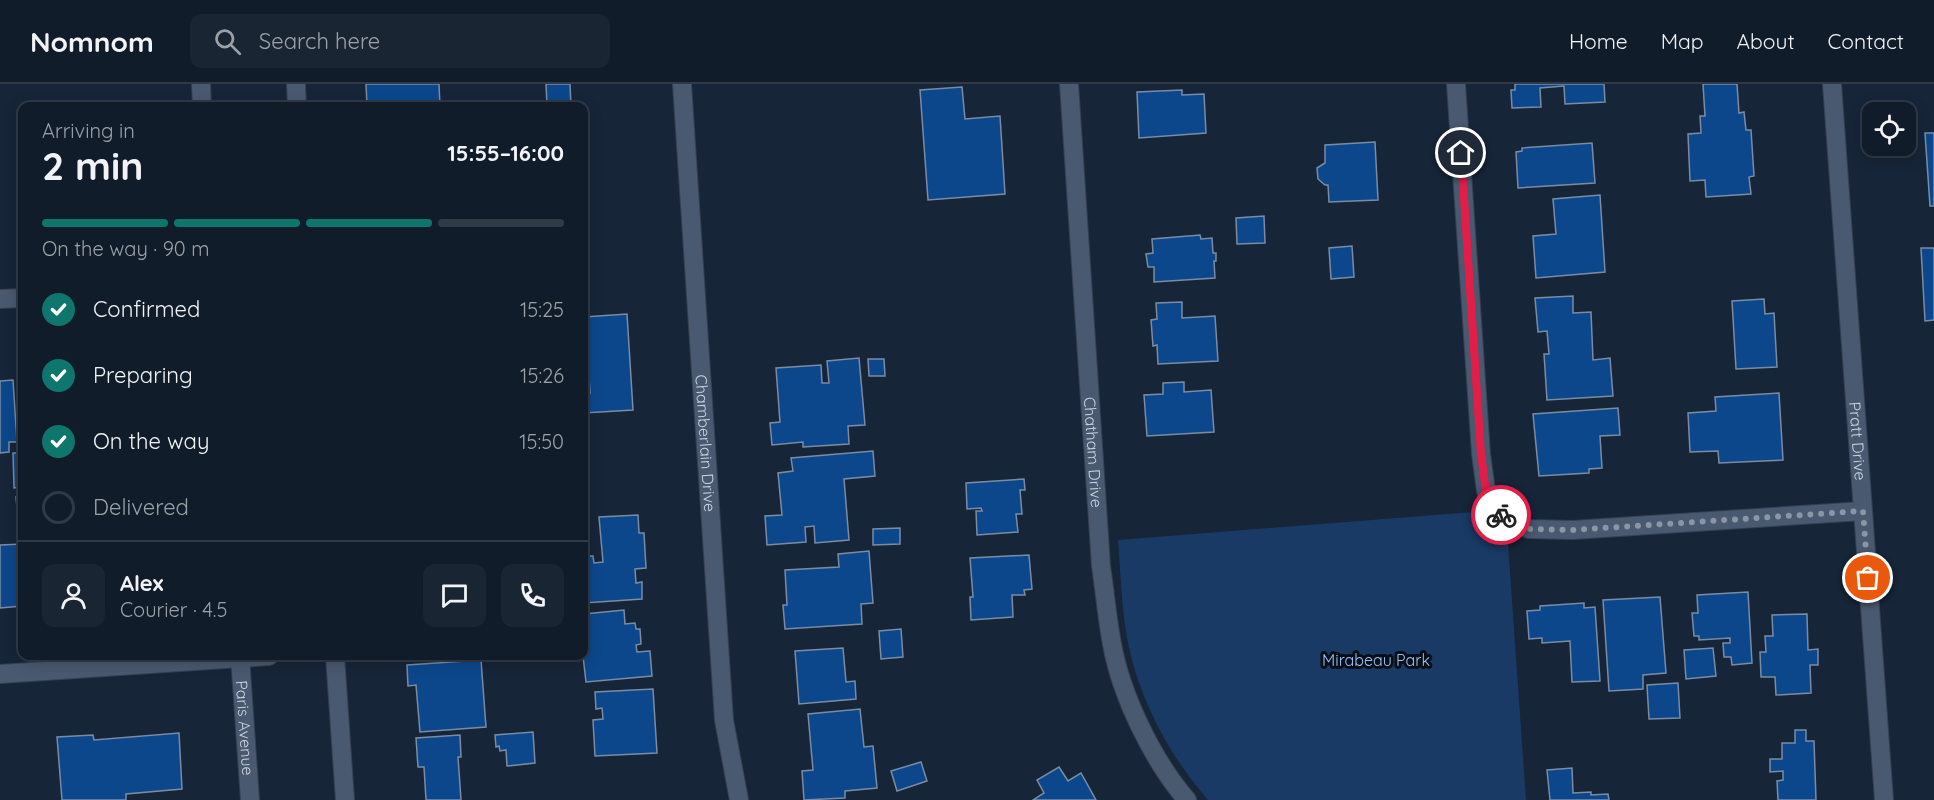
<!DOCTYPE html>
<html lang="en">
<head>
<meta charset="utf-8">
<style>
	:root { --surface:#101c2a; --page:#192532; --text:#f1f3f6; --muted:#9ca1a8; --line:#303a47; --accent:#0f766e }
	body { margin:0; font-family:Quicksand,sans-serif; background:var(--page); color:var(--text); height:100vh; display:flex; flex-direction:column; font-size:22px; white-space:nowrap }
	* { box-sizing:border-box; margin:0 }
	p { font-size:20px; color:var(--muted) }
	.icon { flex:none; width:33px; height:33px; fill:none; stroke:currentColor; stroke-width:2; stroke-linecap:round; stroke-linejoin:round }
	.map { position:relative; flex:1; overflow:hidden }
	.sheet { position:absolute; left:18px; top:18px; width:570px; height:558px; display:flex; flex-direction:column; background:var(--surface); border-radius:12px; box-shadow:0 3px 15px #0003,0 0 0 2px var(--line) }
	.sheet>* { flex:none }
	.buttons { position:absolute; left:1862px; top:18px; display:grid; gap:12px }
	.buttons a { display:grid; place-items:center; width:54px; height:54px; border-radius:12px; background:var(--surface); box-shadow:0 3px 15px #0003,0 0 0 2px var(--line); font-size:30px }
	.pin { position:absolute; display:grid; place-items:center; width:51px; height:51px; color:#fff; margin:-26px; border:3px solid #fff; border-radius:50%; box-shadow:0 2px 6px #0007 }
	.courier { position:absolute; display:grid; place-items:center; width:60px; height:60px; margin:-30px; border:4px solid #e11d48; border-radius:50%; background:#fff; color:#222; box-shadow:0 2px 8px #0007 }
	.head em { font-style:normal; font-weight:700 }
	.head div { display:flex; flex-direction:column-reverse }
	.head { display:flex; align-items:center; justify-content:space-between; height:102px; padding:0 24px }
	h1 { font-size:39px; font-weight:700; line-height:45px }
	.bar { display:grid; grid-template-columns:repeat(4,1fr); gap:9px 6px; align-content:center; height:72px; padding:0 24px }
	.bar i { height:8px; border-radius:4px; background:var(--line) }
	.bar .on { background:var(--accent) }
	.bar p { grid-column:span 4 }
	.line { display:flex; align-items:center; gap:15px; padding:0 24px; border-top:2px solid var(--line) }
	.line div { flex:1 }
	.round { display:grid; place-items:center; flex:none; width:63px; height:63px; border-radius:12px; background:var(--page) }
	ol { padding:0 24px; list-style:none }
	li { display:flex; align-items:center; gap:18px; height:66px }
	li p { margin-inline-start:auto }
	li .icon { padding:6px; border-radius:50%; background:var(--accent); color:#fff; stroke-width:4 }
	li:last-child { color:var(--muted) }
	li i { width:33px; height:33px; border:3px solid var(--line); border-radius:50% }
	header { display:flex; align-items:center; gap:36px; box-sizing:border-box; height:84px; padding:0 30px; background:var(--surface); border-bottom:2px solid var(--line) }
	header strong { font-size:28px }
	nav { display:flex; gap:33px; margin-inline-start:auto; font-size:21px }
	.search { width:420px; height:54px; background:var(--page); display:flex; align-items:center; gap:15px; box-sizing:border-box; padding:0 21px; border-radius:12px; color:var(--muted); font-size:22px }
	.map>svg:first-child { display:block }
	.green { fill:#193a65 }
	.building { fill:#0c478c; stroke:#7a8ca4; stroke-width:1.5 }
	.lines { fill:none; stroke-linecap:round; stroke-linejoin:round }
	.minor-casing { stroke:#364051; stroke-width:20 }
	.tertiary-casing { stroke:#364051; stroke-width:20 }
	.minor { stroke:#49596f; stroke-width:18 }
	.tertiary { stroke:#49596f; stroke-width:18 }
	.done { stroke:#8a96a5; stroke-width:6; stroke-dasharray:0 10.8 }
	.route { stroke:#e11d48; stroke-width:8 }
	.labels { text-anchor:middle; stroke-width:6; stroke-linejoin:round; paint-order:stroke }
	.street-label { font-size:16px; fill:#c9d3e0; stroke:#080e16 }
	.park-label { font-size:16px; fill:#98c2fd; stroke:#080e16 }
</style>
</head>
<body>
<header>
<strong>Nomnom</strong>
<div class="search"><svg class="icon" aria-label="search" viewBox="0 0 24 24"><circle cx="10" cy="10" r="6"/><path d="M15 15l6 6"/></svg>Search here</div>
<nav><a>Home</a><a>Map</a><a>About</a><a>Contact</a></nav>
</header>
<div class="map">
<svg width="1934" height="716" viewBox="0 0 1934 716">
	<rect width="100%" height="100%" fill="#162538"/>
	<path class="green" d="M1473,428L1491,450L1508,460L1526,716H1208C1164,665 1132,602 1124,534C1121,509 1120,482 1118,456Z"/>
	<g class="building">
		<polygon points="366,0 439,0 440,22 367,22"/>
		<polygon points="546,0 570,0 571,22 547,22"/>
		<polygon points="1515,0 1604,0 1605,18 1565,20 1564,2 1540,4 1541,23 1512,24 1511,6 1515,6"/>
		<polygon points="1703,0 1737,0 1739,29 1744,28 1746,46 1751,46 1754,92 1749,93 1751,110 1706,113 1705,96 1690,97 1688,50 1701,49 1700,32 1705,32"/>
		<polygon points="962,3 965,35 1000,32 1005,110 928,116 920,6"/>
		<polygon points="1182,6 1182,11 1204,10 1206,49 1139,54 1137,8"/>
		<polygon points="1925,49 1934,49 1934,122 1930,122"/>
		<polygon points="1375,58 1378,116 1329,118 1328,101 1325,101 1318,95 1317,84 1325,79 1325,61"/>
		<polygon points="1592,59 1595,99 1518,104 1516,68 1522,67 1522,64"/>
		<polygon points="1600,111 1605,188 1536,194 1533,152 1556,150 1553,115"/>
		<polygon points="1264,132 1265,159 1237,160 1236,134"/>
		<polygon points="1200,151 1201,155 1212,154 1213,169 1216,169 1216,177 1214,177 1215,194 1154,198 1154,183 1148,183 1146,170 1153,169 1152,155"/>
		<polygon points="1352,162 1354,193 1331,195 1329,164"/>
		<polygon points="1921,164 1934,164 1934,236 1925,237"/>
		<polygon points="1573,212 1573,229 1591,228 1593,276 1610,274 1613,312 1547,316 1544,270 1549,270 1547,247 1538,248 1535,214"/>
		<polygon points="1764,215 1765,230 1774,229 1777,283 1736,285 1732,217"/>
		<polygon points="1182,218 1182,234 1215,232 1218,277 1158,280 1157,261 1153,262 1151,236 1157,235 1156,219"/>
		<polygon points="627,230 633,326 584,329 584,309 590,309 589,292 584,292 584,233"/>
		<polygon points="859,274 865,341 848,342 849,360 803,363 803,358 772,361 770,339 780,338 776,284 821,281 822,299 829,299 827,277"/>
		<polygon points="868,275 884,275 885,292 869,292"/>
		<polygon points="13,296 17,358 9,358 9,368 0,369 0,297"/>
		<polygon points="1184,298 1184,308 1211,306 1214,348 1147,352 1144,311 1163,310 1163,299"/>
		<polygon points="1779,309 1783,376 1719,379 1718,367 1690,368 1688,329 1716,327 1715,313"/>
		<polygon points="1618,324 1620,351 1600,352 1602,384 1589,385 1589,389 1539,392 1533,330"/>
		<polygon points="873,367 875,392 844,395 849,456 815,459 814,442 805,443 806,458 767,461 765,432 782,431 778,389 793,387 791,374"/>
		<polygon points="13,369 22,369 22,403 14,404"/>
		<polygon points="1024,395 1025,406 1020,406 1022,430 1016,430 1018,448 977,451 976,427 982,427 981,424 967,425 966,399"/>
		<polygon points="16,413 22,413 22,444 19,445"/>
		<polygon points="638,431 639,449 644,449 646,484 635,485 636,499 642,498 642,515 584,519 584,472 593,472 594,479 603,478 599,433"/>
		<polygon points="900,444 900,460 873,461 873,445"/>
		<polygon points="22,460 22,522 0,524 0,461"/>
		<polygon points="869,467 873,519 861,520 862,540 785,545 783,521 787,521 785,486 839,483 838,470"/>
		<polygon points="1029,471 1032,505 1024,506 1025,511 1012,511 1013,533 971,536 970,513 973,513 970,474"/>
		<polygon points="1748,508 1752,579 1732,581 1731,573 1724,573 1723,559 1730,559 1730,554 1699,556 1699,552 1694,552 1692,529 1698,529 1697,511"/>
		<polygon points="1660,513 1666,589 1643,591 1643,605 1609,607 1603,516"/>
		<polygon points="1584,519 1584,524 1595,523 1600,597 1572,598 1570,557 1542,559 1542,554 1529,555 1527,527 1540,526 1540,522"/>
		<polygon points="624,526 625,540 635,539 636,545 640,545 641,560 636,561 637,568 650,567 652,592 586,598 583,572 584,530"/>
		<polygon points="1807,530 1808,566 1818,565 1818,581 1810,581 1811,609 1776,611 1775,593 1761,593 1760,568 1766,568 1765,552 1773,552 1772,531"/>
		<polygon points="901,545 903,573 881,575 879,547"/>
		<polygon points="843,564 846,598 855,597 856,615 799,620 795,567"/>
		<polygon points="1713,564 1716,592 1686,595 1684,566"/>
		<polygon points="481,576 486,643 420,648 416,601 408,602 407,581"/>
		<polygon points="1678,599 1680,634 1649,635 1647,601"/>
		<polygon points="653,605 657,669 595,672 593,636 603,635 602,624 596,625 595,608"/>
		<polygon points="860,625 864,663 873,662 877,704 845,707 845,714 804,716 802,687 813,686 808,630"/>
		<polygon points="1795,646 1806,646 1806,657 1814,657 1816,716 1778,716 1777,697 1783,696 1783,687 1770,688 1770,675 1782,675 1782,659 1795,659"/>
		<polygon points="533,648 535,679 507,682 506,666 500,667 499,662 496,663 495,651"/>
		<polygon points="179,649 182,705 126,710 126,716 62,716 57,653 93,651 94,656"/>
		<polygon points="460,651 461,673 458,673 461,716 426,716 424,683 418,683 416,654"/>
		<polygon points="921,678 927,697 897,707 891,687"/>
		<polygon points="1059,683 1068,697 1081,689 1096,716 1033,716 1044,709 1037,696"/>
		<polygon points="1572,684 1573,709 1591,708 1591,711 1608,710 1609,716 1550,716 1547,686"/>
	</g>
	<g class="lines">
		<defs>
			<g id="minor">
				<path id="s1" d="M682,0L724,636L739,716"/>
				<path id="s2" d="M1069,0L1101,482C1105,508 1107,534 1112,560C1121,611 1153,677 1187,716"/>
				<polyline points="1456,0 1481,370 1486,407 1500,430 1529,445 1573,446 1863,427"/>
				<path id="s3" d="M1832,0L1884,716"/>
				<polyline points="0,215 22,214"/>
				<polyline points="0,590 269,572"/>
			</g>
			<g id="tertiary">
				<polyline points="201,0 202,22"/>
				<polyline points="296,0 297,22"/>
				<path id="s4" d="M240,572L250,716"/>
				<polyline points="335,572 345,716"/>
			</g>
		</defs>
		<use href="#minor" class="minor-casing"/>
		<use href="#tertiary" class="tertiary-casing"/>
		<use href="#minor" class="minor"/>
		<use href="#tertiary" class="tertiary"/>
	</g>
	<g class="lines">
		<polyline class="done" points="1501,431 1529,445 1573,446 1863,427 1868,494"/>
		<polyline class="route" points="1461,69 1481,370 1486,407 1501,431"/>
	</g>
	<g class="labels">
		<g class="street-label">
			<text dy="6" stroke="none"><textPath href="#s3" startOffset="358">Pratt Drive</textPath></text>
			<text dy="6" stroke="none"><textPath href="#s1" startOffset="360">Chamberlain Drive</textPath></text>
			<text dy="6" stroke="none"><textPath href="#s2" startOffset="369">Chatham Drive</textPath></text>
			<text dy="6" stroke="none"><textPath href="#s4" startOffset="72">Paris Avenue</textPath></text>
		</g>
		<g class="park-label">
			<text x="1376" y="582">Mirabeau Park</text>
		</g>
	</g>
</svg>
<div class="buttons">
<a><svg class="icon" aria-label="locate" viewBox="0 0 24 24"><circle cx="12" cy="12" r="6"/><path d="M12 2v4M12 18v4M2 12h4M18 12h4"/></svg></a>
</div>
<div class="pin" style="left:1868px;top:494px;background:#ea580c"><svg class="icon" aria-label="bag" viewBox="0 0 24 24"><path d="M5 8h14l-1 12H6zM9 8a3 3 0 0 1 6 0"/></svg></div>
<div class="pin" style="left:1461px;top:69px;background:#1f2937"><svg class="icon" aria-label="home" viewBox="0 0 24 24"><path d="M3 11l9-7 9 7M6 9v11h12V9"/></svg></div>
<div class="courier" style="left:1501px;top:431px"><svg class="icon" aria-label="bike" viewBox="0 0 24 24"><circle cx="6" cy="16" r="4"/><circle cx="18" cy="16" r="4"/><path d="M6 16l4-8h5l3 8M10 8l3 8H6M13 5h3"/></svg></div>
<section class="sheet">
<div class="head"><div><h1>2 min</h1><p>Arriving in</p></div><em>15:55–16:00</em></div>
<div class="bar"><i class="on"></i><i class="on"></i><i class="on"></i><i></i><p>On the way · 90 m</p></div>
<ol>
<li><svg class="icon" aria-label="check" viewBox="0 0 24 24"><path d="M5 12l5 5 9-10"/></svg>Confirmed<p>15:25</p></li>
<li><svg class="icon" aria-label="check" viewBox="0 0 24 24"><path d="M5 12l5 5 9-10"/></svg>Preparing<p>15:26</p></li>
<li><svg class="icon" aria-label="check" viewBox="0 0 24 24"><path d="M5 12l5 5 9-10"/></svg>On the way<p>15:50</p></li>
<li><i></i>Delivered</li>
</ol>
<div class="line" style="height:108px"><a class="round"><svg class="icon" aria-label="person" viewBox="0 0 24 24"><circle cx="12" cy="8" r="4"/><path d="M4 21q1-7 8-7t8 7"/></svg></a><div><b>Alex</b><p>Courier · 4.5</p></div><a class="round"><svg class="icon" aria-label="chat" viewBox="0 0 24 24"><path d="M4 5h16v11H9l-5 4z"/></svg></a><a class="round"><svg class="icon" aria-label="phone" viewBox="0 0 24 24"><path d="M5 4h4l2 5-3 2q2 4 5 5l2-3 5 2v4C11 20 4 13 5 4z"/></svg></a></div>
</section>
</div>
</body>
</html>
